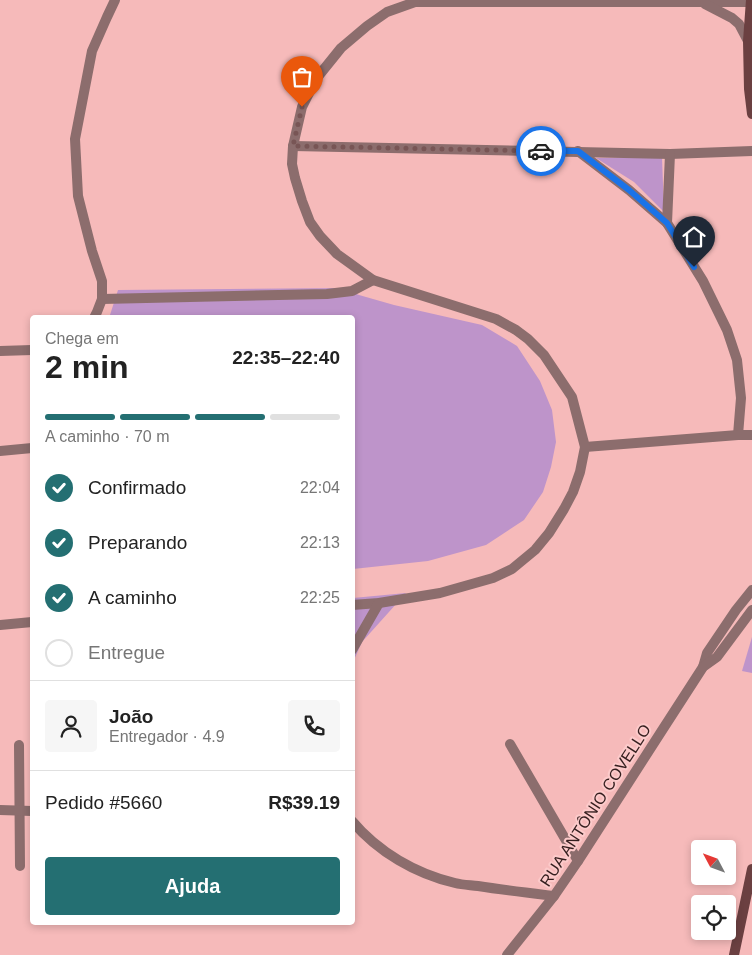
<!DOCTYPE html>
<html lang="pt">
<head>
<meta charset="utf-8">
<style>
	:root { --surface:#fff; --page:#f6f6f6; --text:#222; --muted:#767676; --line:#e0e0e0; --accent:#246f72 }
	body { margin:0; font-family:Helvetica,sans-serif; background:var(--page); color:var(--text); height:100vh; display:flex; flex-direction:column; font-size:19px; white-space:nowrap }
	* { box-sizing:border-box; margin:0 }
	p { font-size:16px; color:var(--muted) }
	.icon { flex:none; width:28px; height:28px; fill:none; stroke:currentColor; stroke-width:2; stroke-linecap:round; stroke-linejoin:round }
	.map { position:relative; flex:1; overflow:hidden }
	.sheet { position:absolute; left:30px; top:315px; width:325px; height:610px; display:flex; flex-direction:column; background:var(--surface); border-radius:5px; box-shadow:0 2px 8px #0003 }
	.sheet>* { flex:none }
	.needle { width:32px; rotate:311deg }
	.tools { position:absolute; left:691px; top:840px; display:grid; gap:10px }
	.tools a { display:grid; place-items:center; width:45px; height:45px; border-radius:5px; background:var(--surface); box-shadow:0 2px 8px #0003; font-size:25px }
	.pin { position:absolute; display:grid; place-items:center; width:42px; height:42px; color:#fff; margin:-51px -21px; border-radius:50% 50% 50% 0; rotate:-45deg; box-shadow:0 0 5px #0007 }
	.pin .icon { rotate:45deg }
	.courier { position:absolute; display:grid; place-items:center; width:50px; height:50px; margin:-25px; border:4px solid #1a73e8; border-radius:50%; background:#fff; color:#222; box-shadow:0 1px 6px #0007 }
	.summary em { font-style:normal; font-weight:700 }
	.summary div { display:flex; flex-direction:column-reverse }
	.summary { display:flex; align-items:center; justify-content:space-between; height:85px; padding:0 15px }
	h1 { font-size:32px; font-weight:700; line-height:38px }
	.bar { display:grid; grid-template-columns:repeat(4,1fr); gap:8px 5px; align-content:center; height:60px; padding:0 15px }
	.bar i { height:6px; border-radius:4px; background:var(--line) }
	.bar .current { background:var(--accent) }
	.bar p { grid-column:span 4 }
	.line { display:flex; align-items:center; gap:12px; padding:0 15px; border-top:1px solid var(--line) }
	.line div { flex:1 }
	.round { display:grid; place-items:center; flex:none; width:52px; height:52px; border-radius:5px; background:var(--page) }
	ol { padding:0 15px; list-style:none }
	li { display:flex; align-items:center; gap:15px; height:55px }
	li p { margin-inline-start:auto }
	li .icon { padding:5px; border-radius:50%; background:var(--accent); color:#fff; stroke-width:4 }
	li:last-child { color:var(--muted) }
	li i { width:28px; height:28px; border:2px solid var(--line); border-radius:50% }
	.action { display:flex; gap:10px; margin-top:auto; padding:10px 15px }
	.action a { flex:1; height:58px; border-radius:5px; background:var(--accent); color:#fff; font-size:20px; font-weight:700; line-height:58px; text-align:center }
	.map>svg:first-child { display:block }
	.green { fill:#be94ca }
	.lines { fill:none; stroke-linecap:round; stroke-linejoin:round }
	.service { stroke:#8c6d6d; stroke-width:10 }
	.minor { stroke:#8c6d6d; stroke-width:10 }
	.secondary { stroke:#6b4041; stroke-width:10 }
	.done { stroke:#785555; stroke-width:5; stroke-dasharray:0 9 }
	.route { stroke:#1a73e8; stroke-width:6 }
	.labels { text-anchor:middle; stroke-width:4; stroke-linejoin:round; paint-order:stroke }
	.street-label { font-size:16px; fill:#341e1e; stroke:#fccaca }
</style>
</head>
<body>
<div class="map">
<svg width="752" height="955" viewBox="0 0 752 955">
	<rect width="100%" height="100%" fill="#f6baba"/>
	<g class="green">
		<polygon points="662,157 664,212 634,182 596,158"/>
		<polygon points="342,288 359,295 394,305 482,325 517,346 540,381 552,410 556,442 551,467 543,492 524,520 486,545 428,561 353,569 352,318 109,318 118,290"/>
		<polygon points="406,593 362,642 353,662 353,598"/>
		<polygon points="752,637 752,673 742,671"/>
	</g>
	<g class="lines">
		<g class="service">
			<polyline points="102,299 327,294 352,291 373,280"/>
			<polyline points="510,744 578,861"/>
		</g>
		<g class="minor">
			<polyline points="415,0 415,2 751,2"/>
			<polyline points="705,4 732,18 739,24 748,41"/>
			<polyline points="293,146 670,154 752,151"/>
			<polyline points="578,151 629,190 667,223 703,281 727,330 737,360 741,398 738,435"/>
			<polyline points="667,223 670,154"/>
			<polyline points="94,318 97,312 102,299 102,281 92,251 78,196 75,139 92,51 107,17 115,0"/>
			<polyline points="0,351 32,350"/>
			<polyline points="585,447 738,435 752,435"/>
			<polyline points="0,451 32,448"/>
			<polyline points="352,605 379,603 440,593 493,578 512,569 535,550 549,533 564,509 573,492 580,472 585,447 572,397 544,355 528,339 516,330 496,319 373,280 337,254 320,236 310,222 302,201 295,178 292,164 293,146 302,107 316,79 341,48 367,26 387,12 415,2"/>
			<polyline points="0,625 32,622"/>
			<polyline points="352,650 379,603"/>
			<polyline points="703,667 707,653 736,610 752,590"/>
			<polyline points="19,745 20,866"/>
			<polyline points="0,810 32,811"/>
			<path d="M352,821C378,852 416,874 455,883C463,885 471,885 478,886C503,890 529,893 554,896"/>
			<polyline points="507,955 554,896 578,861 661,732 703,667 717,657 752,610"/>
		</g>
		<g class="secondary">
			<polyline points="751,0 748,41 749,89 752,114"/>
			<polyline points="734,955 752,869"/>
		</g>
	</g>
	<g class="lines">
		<polyline class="done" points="302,107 293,146 541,151"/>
		<polyline class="route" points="541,151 578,151 629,190 667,223 694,267"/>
	</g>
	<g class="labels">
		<g class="street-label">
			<text transform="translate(595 805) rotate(-57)" y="6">RUA ANTÔNIO COVELLO</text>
		</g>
	</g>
</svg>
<div class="tools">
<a><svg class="needle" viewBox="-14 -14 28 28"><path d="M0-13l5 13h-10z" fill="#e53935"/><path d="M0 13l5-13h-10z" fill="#767676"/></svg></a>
<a><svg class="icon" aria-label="locate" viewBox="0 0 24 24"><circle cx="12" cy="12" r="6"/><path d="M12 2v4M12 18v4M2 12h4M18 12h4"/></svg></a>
</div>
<div class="pin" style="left:302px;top:107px;background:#ea580c"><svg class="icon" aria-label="bag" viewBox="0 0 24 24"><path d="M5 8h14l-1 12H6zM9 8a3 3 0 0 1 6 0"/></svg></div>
<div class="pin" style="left:694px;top:267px;background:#1f2937"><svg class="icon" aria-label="home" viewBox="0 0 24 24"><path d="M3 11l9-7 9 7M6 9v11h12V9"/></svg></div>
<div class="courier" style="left:541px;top:151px"><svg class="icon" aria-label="car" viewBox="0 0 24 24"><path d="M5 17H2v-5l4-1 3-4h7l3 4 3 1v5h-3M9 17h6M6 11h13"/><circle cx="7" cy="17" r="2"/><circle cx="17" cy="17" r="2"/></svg></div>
<section class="sheet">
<div class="summary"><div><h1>2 min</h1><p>Chega em</p></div><em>22:35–22:40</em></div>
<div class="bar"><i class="current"></i><i class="current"></i><i class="current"></i><i></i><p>A caminho · 70 m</p></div>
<ol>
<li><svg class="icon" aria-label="check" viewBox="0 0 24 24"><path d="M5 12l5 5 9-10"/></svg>Confirmado<p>22:04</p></li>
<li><svg class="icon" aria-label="check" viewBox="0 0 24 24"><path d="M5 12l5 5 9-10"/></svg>Preparando<p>22:13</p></li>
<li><svg class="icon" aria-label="check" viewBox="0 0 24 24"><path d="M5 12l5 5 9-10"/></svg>A caminho<p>22:25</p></li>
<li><i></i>Entregue</li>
</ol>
<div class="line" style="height:90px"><a class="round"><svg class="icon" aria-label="person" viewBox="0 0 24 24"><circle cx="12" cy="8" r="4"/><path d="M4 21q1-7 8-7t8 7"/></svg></a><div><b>João</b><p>Entregador · 4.9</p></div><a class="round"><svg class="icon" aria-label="phone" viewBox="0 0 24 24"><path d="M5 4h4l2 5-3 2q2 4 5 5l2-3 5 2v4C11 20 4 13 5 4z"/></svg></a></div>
<div class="line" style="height:65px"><div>Pedido #5660</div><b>R$39.19</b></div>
<div class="action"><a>Ajuda</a></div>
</section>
</div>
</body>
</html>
